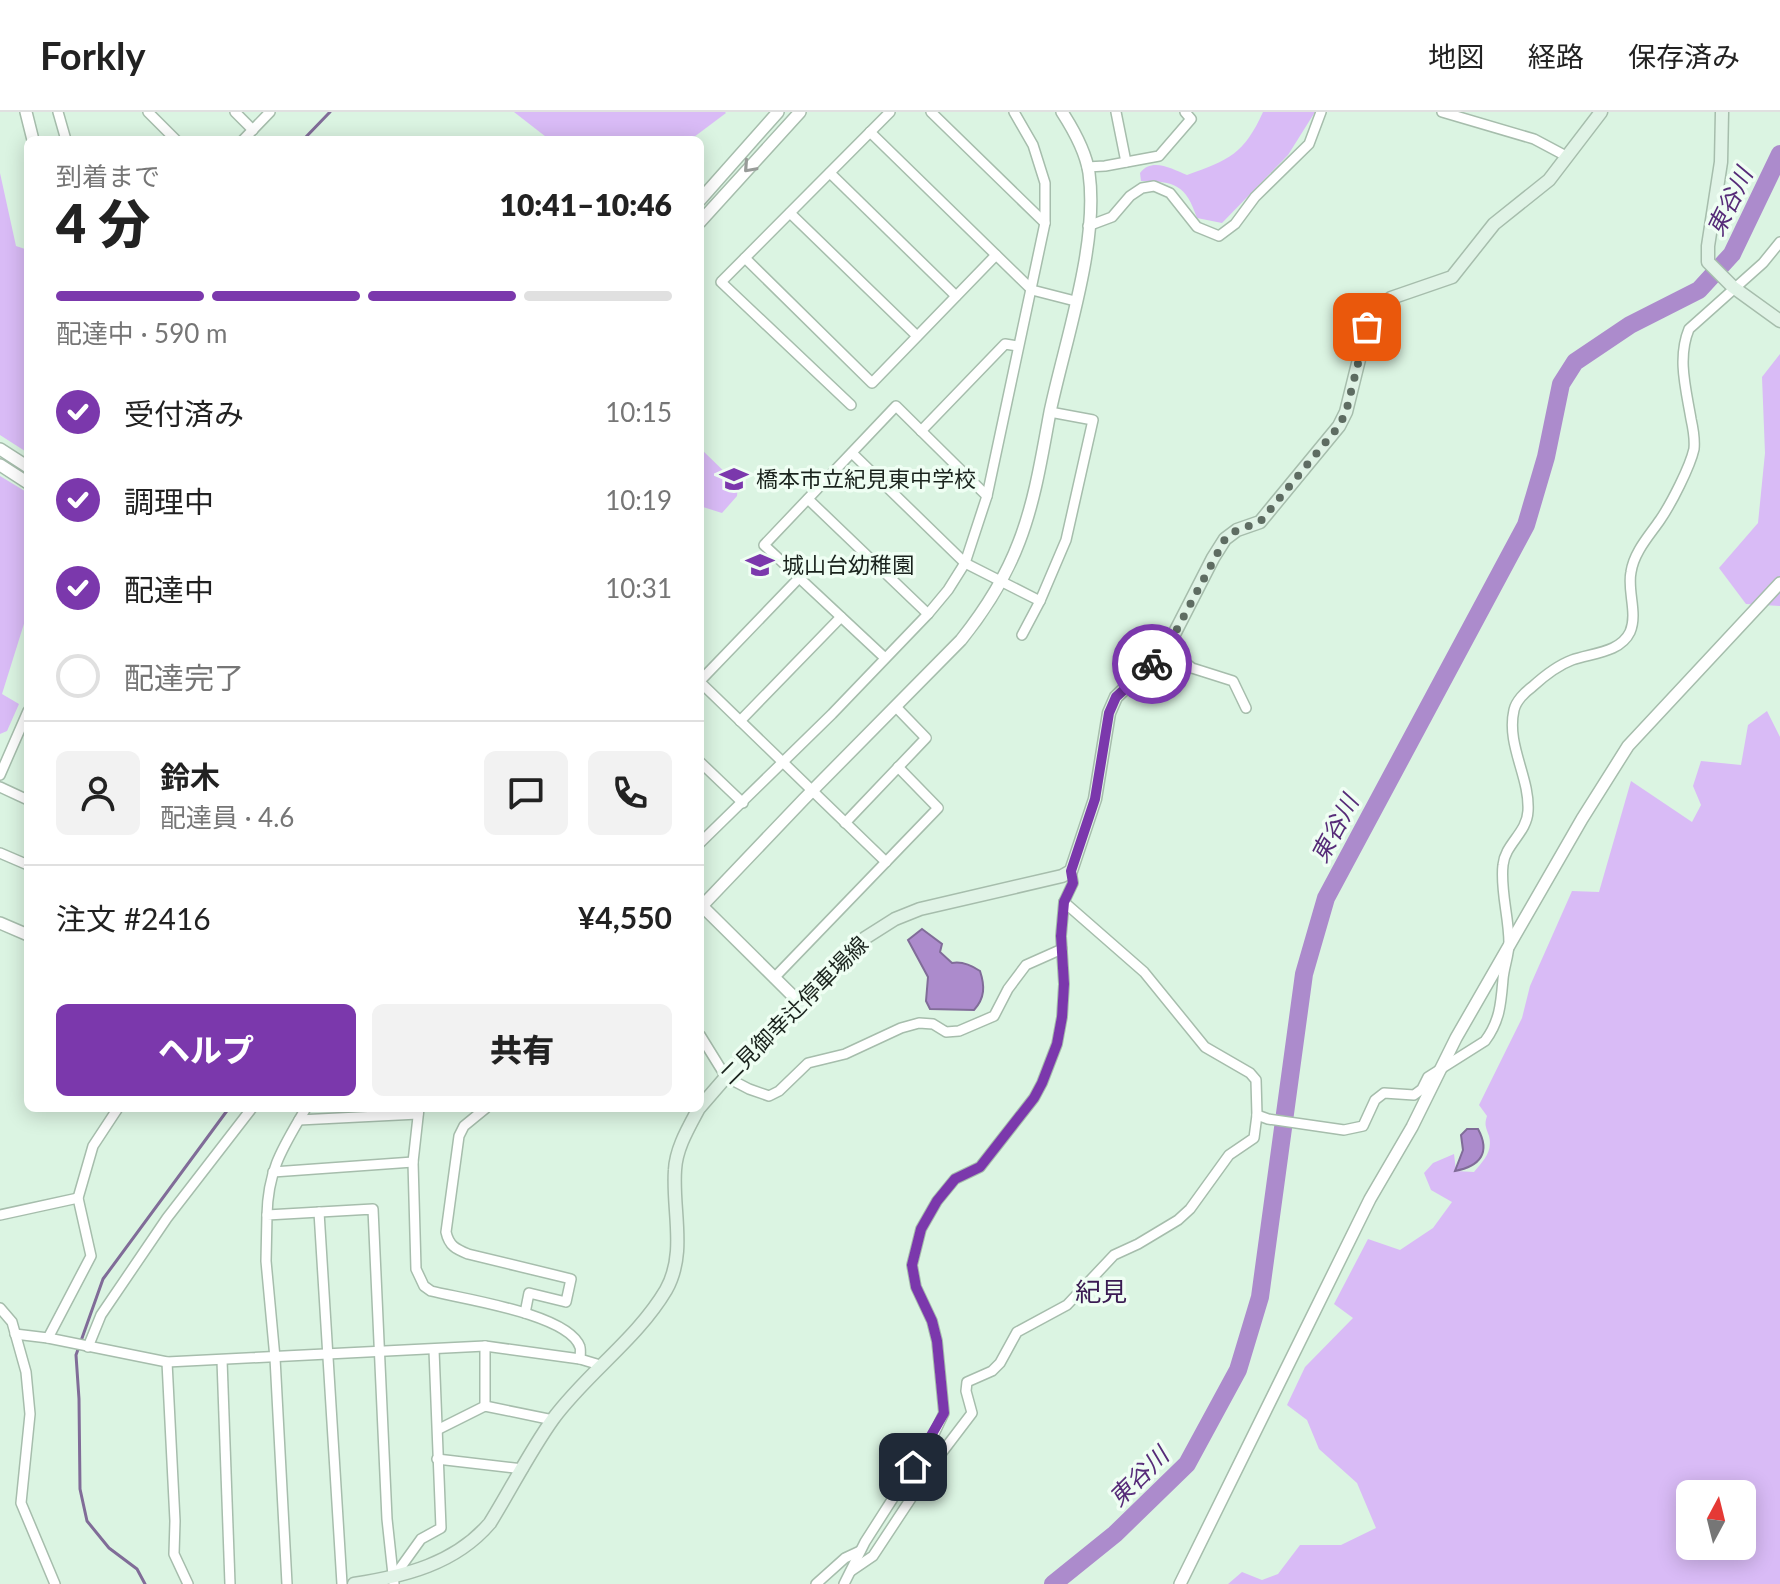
<!DOCTYPE html>
<html lang="ja">
<head>
<meta charset="utf-8">
<style>
	:root { --surface:#fff; --page:#f2f2f2; --text:#222; --muted:#767676; --line:#e0e0e0; --accent:#7b38ac }
	body { margin:0; font-family:Lato,"Noto Sans JP",sans-serif; background:var(--page); color:var(--text); height:100vh; display:flex; flex-direction:column; font-size:30px; white-space:nowrap }
	* { box-sizing:border-box; margin:0 }
	p { font-size:26px; color:var(--muted) }
	.icon { flex:none; width:44px; height:44px; fill:none; stroke:currentColor; stroke-width:2; stroke-linecap:round; stroke-linejoin:round }
	.map { position:relative; flex:1; overflow:hidden }
	.sheet { position:absolute; left:24px; top:24px; width:680px; height:976px; display:flex; flex-direction:column; background:var(--surface); border-radius:12px; box-shadow:0 4px 20px #0003 }
	.sheet>* { flex:none }
	.needle { width:52px; rotate:7deg }
	.tools { position:absolute; left:1676px; top:1368px; display:grid; gap:16px }
	.tools a { display:grid; place-items:center; width:80px; height:80px; border-radius:12px; background:var(--surface); box-shadow:0 4px 20px #0003; font-size:40px }
	.pin { position:absolute; display:grid; place-items:center; width:68px; height:68px; color:#fff; margin:-34px; border-radius:16px; box-shadow:0 4px 12px #0006 }
	.courier { position:absolute; display:grid; place-items:center; width:80px; height:80px; margin:-40px; border:6px solid #7b38ac; border-radius:50%; background:#fff; color:#222; box-shadow:0 2px 10px #0007 }
	.headline em { font-style:normal; font-weight:800 }
	.headline div { display:flex; flex-direction:column-reverse }
	.headline { display:flex; align-items:center; justify-content:space-between; height:136px; padding:0 32px }
	h1 { font-size:52px; font-weight:800; line-height:60px }
	.bar { display:grid; grid-template-columns:repeat(4,1fr); gap:12px 8px; align-content:center; height:96px; padding:0 32px }
	.bar i { height:10px; border-radius:6px; background:var(--line) }
	.bar .selected { background:var(--accent) }
	.bar p { grid-column:span 4 }
	.line { display:flex; align-items:center; gap:20px; padding:0 32px; border-top:2px solid var(--line) }
	.line div { flex:1 }
	.round { display:grid; place-items:center; flex:none; width:84px; height:84px; border-radius:12px; background:var(--page) }
	ol { padding:0 32px; list-style:none }
	li { display:flex; align-items:center; gap:24px; height:88px }
	li p { margin-inline-start:auto }
	li .icon { padding:8px; border-radius:50%; background:var(--accent); color:#fff; stroke-width:4 }
	li:last-child { color:var(--muted) }
	li i { width:44px; height:44px; border:4px solid var(--line); border-radius:50% }
	.primary-button { display:flex; gap:16px; margin-top:auto; padding:16px 32px }
	.primary-button a { flex:1; height:92px; border-radius:12px; background:var(--accent); color:#fff; font-size:32px; font-weight:800; line-height:92px; text-align:center }
	.primary-button a+a { background:var(--page); color:var(--text) }
	header { display:flex; align-items:center; gap:48px; box-sizing:border-box; height:112px; padding:0 40px; background:var(--surface); border-bottom:2px solid var(--line) }
	header strong { font-size:38px }
	nav { display:flex; gap:44px; margin-inline-start:auto; font-size:28px }
	.map>svg:first-child { display:block }
	.green { fill:#d9bbf6; fill-rule:evenodd }
	.water { fill:#ac8bcc; stroke:#806c98; stroke-width:2 }
	.lines { fill:none; stroke-linecap:round; stroke-linejoin:round }
	.stream { stroke:#806c98; stroke-width:3 }
	.river { stroke:#ac8bcc; stroke-width:18 }
	.minor-casing { stroke:#a6bdac; stroke-width:12 }
	.tertiary-casing { stroke:#a6bdac; stroke-width:14 }
	.secondary-casing { stroke:#a6bdac; stroke-width:15 }
	.minor { stroke:#fff; stroke-width:9 }
	.tertiary { stroke:#fff; stroke-width:11 }
	.secondary { stroke:#e0f3e6; stroke-width:12 }
	.oneway { stroke:#989c99 }
	.done { stroke:#5e6c62; stroke-width:8; stroke-dasharray:0 14.4 }
	.route { stroke:#7b38ac; stroke-width:10 }
	.labels { text-anchor:middle; stroke-width:7; stroke-linejoin:round; paint-order:stroke }
	.poi-label { font-size:22px; fill:#1a231d; stroke:#effef3; text-anchor:start }
	.street-label { font-size:22px; fill:#1a231d; stroke:#effef3 }
	.water-label { font-size:24px; font-style:italic; fill:#562b78; stroke:#effef3 }
	.quarter-label { font-size:26px; fill:#3a1b52; stroke:#effef3 }
</style>
</head>
<body>
<header>
<strong>Forkly</strong>
<nav><a>地図</a><a>経路</a><a>保存済み</a></nav>
</header>
<div class="map">
<svg width="1780" height="1472" viewBox="0 0 1780 1472">
	<rect width="100%" height="100%" fill="#dbf4e2"/>
	<g class="green">
		<polygon points="514,0 725,0 726,1 690,28 550,28"/>
		<path d="M1263,0H1315L1288,43L1222,111L1197,106C1186,73 1175,69 1141,69L1140,61C1152,45 1172,57 1187,63C1229,48 1244,42 1263,0Z"/>
		<polygon points="0,61 16,134 28,138 28,179 24,184 28,200 28,341 0,323"/>
		<polygon points="1780,242 1780,494 1746,492 1719,456 1758,411 1765,341 1762,265"/>
		<polygon points="700,336 738,373 737,384 722,401 703,395 700,396"/>
		<polygon points="0,364 28,381 28,499 2,582 19,592 7,619 0,622"/>
		<path d="M1767,599L1780,625V1472H1228L1242,1460L1262,1468L1278,1462L1300,1433H1341L1376,1416L1357,1371L1319,1337L1307,1308L1287,1293L1305,1255L1353,1206L1334,1192L1368,1127L1400,1138L1433,1116L1452,1090L1431,1078L1424,1061L1433,1051L1454,1042L1456,1059L1474,1060C1483,1049 1493,1040 1489,1024C1486,1015 1484,1013 1487,1004L1479,993L1522,906L1530,874L1572,779L1599,780L1631,669L1692,710L1701,693L1693,674L1701,649L1741,653L1748,613ZM1690,1382H1742V1434H1690Z"/>
	</g>
	<g class="water">
		<path d="M922,817L942,832L940,840L952,851C962,849 971,853 980,859C985,874 985,886 974,898L930,897L926,889L928,865L908,828Z"/>
		<path d="M1467,1017H1478C1491,1041 1480,1054 1455,1059L1463,1038L1461,1023Z"/>
	</g>
	<g class="lines">
		<g class="stream">
			<polyline points="303,28 330,0"/>
			<polyline points="145,1472 137,1457 109,1436 87,1409 80,1377 79,1287 76,1243 103,1167 229,996"/>
		</g>
		<polyline class="river" points="1053,1472 1115,1422 1187,1352 1238,1258 1260,1185 1304,862 1326,786 1526,413 1546,345 1561,272 1575,250 1630,213 1699,178 1732,142 1780,42"/>
		<defs>
			<g id="minor">
				<polyline points="58,0 66,28"/>
				<polyline points="148,0 176,28"/>
				<polyline points="235,0 253,18"/>
				<polyline points="931,0 1045,111"/>
				<polyline points="1116,0 1126,50"/>
				<polyline points="1442,0 1534,27 1566,44"/>
				<polyline points="870,20 1032,178 1075,189"/>
				<polyline points="243,28 270,0"/>
				<polyline points="1087,55 1105,54 1159,44 1191,7 1185,0"/>
				<polyline points="830,61 956,184"/>
				<polyline points="790,101 917,224"/>
				<polyline points="1088,114 1112,105 1130,84 1142,76 1154,74 1170,81 1197,115 1219,124 1235,112 1255,85 1309,32 1321,0"/>
				<polyline points="745,146 872,271 996,143"/>
				<polyline points="851,293 721,170 890,0"/>
				<polyline points="921,319 1005,232 1018,234"/>
				<polyline points="852,341 965,451 1040,489"/>
				<polyline points="808,387 928,502"/>
				<polyline points="1022,523 1040,489 1066,428 1093,308 1050,300"/>
				<polyline points="1167,536 1192,556 1233,569 1246,596"/>
				<polyline points="885,546 764,433 896,294 987,384"/>
				<polyline points="700,569 799,466"/>
				<polyline points="700,570 886,750"/>
				<polyline points="740,609 841,505"/>
				<polyline points="700,650 743,691"/>
				<polyline points="0,663 28,599"/>
				<polyline points="0,675 28,688"/>
				<polyline points="845,711 926,626 896,595"/>
				<polyline points="700,731 832,602 928,502 948,478 965,451 987,384 1045,111 1045,71 1033,33 1014,0"/>
				<polyline points="0,741 28,753"/>
				<polyline points="774,866 938,696 898,655"/>
				<polyline points="700,923 726,965 749,977 769,984 779,979 808,951 845,942 901,916 919,911 933,912 946,920 959,919 994,904 1008,877 1026,853 1062,837"/>
				<path d="M419,996L413,1050L416,1157L424,1174L431,1179C463,1187 569,1202 580,1235C581,1236 580,1245 580,1247"/>
				<path d="M486,996L464,1014L459,1024L446,1120C449,1134 456,1137 468,1142L571,1167L566,1190L529,1181L525,1201"/>
				<path d="M1257,1003L1268,1007L1344,1018L1363,1014L1375,988L1384,981L1414,983L1422,977L1428,965L1485,929C1500,909 1501,891 1503,867C1504,855 1509,843 1509,831C1509,805 1500,778 1503,753C1505,732 1527,721 1528,699C1530,665 1506,633 1514,598C1516,589 1525,580 1532,575C1544,564 1556,554 1572,548C1591,541 1620,541 1630,520C1638,501 1627,479 1631,460C1634,440 1649,424 1660,408C1671,392 1690,355 1694,337C1695,327 1693,316 1691,307C1686,277 1677,246 1689,217L1763,151L1780,130"/>
				<polyline points="299,1008 418,1002"/>
				<polyline points="273,1060 413,1050"/>
				<polyline points="319,1100 342,1472"/>
				<polyline points="0,1103 78,1086"/>
				<path d="M267,1103C268,1056 284,1034 306,996"/>
				<polyline points="0,1196 12,1210 26,1260 30,1302 21,1391 55,1472"/>
				<polyline points="15,1222 48,1226 167,1250 485,1234 580,1247 600,1253"/>
				<polyline points="48,1226 91,1144 78,1086 93,1034 118,996"/>
				<polyline points="485,1234 485,1294"/>
				<polyline points="88,1235 101,1203 167,1106 252,996"/>
				<polyline points="222,1248 230,1472"/>
				<polyline points="167,1250 175,1409 174,1442 188,1472"/>
				<polyline points="439,1317 485,1294 553,1308"/>
				<polyline points="437,1347 523,1357"/>
				<polyline points="851,1459 873,1444 937,1347 972,1301 966,1279 967,1270 992,1259 1000,1251 1017,1220 1067,1193 1114,1143 1138,1132 1178,1108 1190,1097 1229,1043 1254,1026 1257,1003 1256,968 1250,961 1205,935 1144,860 1064,790"/>
				<polyline points="393,1466 421,1427 441,1416 434,1238"/>
				<polyline points="287,1472 275,1246 266,1149 267,1103 373,1097 387,1407 394,1472"/>
				<polyline points="816,1472 845,1446 860,1439"/>
				<polyline points="844,1472 865,1430 934,1322 944,1301 937,1229 932,1209 916,1175 912,1153 921,1117 937,1089 955,1067 980,1055 1034,986 1042,971 1057,932 1062,905 1064,872 1061,824 1064,790 1073,771 1071,759"/>
			</g>
			<g id="tertiary">
				<polyline points="26,0 33,28"/>
				<polyline points="700,88 778,0"/>
				<polyline points="700,110 800,0"/>
				<polyline points="0,337 28,355"/>
				<polyline points="0,353 28,371"/>
				<polyline points="700,792 799,890"/>
				<path d="M702,794L804,687L961,528C985,498 1005,467 1019,430C1035,389 1042,343 1050,300C1065,229 1099,132 1089,61C1086,41 1073,17 1062,0"/>
				<polyline points="0,811 28,823"/>
				<polyline points="1180,1472 1370,1087 1412,1015 1456,926 1582,707 1628,634 1780,471"/>
			</g>
			<g id="secondary">
				<polyline points="1722,0 1721,50 1708,134 1708,150 1733,175 1780,209"/>
				<polyline points="700,995 726,965 865,826 895,807 920,797 1062,764 1071,759 1095,687 1109,601 1116,585 1167,536 1213,446 1225,427 1237,418 1260,410 1339,314 1346,300 1367,215 1379,196 1391,186 1452,165 1494,112 1549,68 1601,0"/>
				<path d="M354,1472C405,1464 455,1452 490,1411C511,1377 530,1339 553,1307C587,1261 637,1227 666,1178C687,1141 672,1098 675,1058C676,1036 689,1015 699,996"/>
			</g>
		</defs>
		<use href="#minor" class="minor-casing"/>
		<use href="#tertiary" class="tertiary-casing"/>
		<use href="#secondary" class="secondary-casing"/>
		<use href="#minor" class="minor"/>
		<use href="#tertiary" class="tertiary"/>
		<use href="#secondary" class="secondary"/>
	</g>
	<defs><path id="oneway-chevron" d="M-2-3.5L2.5 0L-2 3.5" fill="none" stroke-width="1.6" stroke-linecap="round" stroke-linejoin="round" transform="scale(2)"/></defs>
	<use class="oneway" href="#oneway-chevron" transform="translate(749 55) rotate(132)"/>
	<g class="lines">
		<polyline class="done" points="1152,552 1167,536 1225,427 1237,418 1260,410 1339,314 1346,300 1367,215"/>
		<polyline class="route" points="913,1355 944,1301 937,1229 932,1209 916,1175 912,1153 921,1117 937,1089 955,1067 980,1055 1034,986 1042,971 1057,932 1062,905 1064,872 1061,824 1064,790 1073,771 1071,759 1095,687 1109,601 1116,585 1152,552"/>
	</g>
	<defs>
		<symbol id="school-bare" viewBox="-9 -9 18 18"><path d="M0-5L7-2L0 1L-7-2ZM-4 1L0 2.5L4 1V4Q0 6-4 4Z" fill="#7b38ac" stroke="#effef3" stroke-width="2.5" paint-order="stroke"/></symbol>
	</defs>
	<g fill-rule="evenodd">
		<use href="#school-bare" x="714" y="347" width="40" height="40"/>
		<use href="#school-bare" x="740" y="433" width="40" height="40"/>
	</g>
	<g class="labels">
		<g class="poi-label">
			<text x="756" y="375">橋本市立紀見東中学校</text>
			<text x="782" y="461">城山台幼稚園</text>
		</g>
		<g class="street-label">
			<text transform="translate(794 898) rotate(-45)" y="8">二見御幸辻停車場線</text>
		</g>
		<g class="water-label">
			<text transform="translate(1730 90) rotate(-64)" y="8">東谷川</text>
			<text transform="translate(1335 717) rotate(-62)" y="8">東谷川</text>
			<text transform="translate(1139 1365) rotate(-45)" y="8">東谷川</text>
		</g>
		<g class="quarter-label">
			<text x="1101" y="1189">紀見</text>
		</g>
	</g>
</svg>
<div class="tools">
<a><svg class="needle" viewBox="-14 -14 28 28"><path d="M0-13l5 13h-10z" fill="#e53935"/><path d="M0 13l5-13h-10z" fill="#767676"/></svg></a>
</div>
<div class="pin" style="left:1367px;top:215px;background:#ea580c"><svg class="icon" aria-label="bag" viewBox="0 0 24 24"><path d="M5 8h14l-1 12H6zM9 8a3 3 0 0 1 6 0"/></svg></div>
<div class="pin" style="left:913px;top:1355px;background:#1f2937"><svg class="icon" aria-label="home" viewBox="0 0 24 24"><path d="M3 11l9-7 9 7M6 9v11h12V9"/></svg></div>
<div class="courier" style="left:1152px;top:552px"><svg class="icon" aria-label="bike" viewBox="0 0 24 24"><circle cx="6" cy="16" r="4"/><circle cx="18" cy="16" r="4"/><path d="M6 16l4-8h5l3 8M10 8l3 8H6M13 5h3"/></svg></div>
<section class="sheet">
<div class="headline"><div><h1>4 分</h1><p>到着まで</p></div><em>10:41–10:46</em></div>
<div class="bar"><i class="selected"></i><i class="selected"></i><i class="selected"></i><i></i><p>配達中 · 590 m</p></div>
<ol>
<li><svg class="icon" aria-label="check" viewBox="0 0 24 24"><path d="M5 12l5 5 9-10"/></svg>受付済み<p>10:15</p></li>
<li><svg class="icon" aria-label="check" viewBox="0 0 24 24"><path d="M5 12l5 5 9-10"/></svg>調理中<p>10:19</p></li>
<li><svg class="icon" aria-label="check" viewBox="0 0 24 24"><path d="M5 12l5 5 9-10"/></svg>配達中<p>10:31</p></li>
<li><i></i>配達完了</li>
</ol>
<div class="line" style="height:144px"><a class="round"><svg class="icon" aria-label="person" viewBox="0 0 24 24"><circle cx="12" cy="8" r="4"/><path d="M4 21q1-7 8-7t8 7"/></svg></a><div><b>鈴木</b><p>配達員 · 4.6</p></div><a class="round"><svg class="icon" aria-label="chat" viewBox="0 0 24 24"><path d="M4 5h16v11H9l-5 4z"/></svg></a><a class="round"><svg class="icon" aria-label="phone" viewBox="0 0 24 24"><path d="M5 4h4l2 5-3 2q2 4 5 5l2-3 5 2v4C11 20 4 13 5 4z"/></svg></a></div>
<div class="line" style="height:104px"><div>注文 #2416</div><b>¥4,550</b></div>
<div class="primary-button"><a>ヘルプ</a><a>共有</a></div>
</section>
</div>
</body>
</html>
